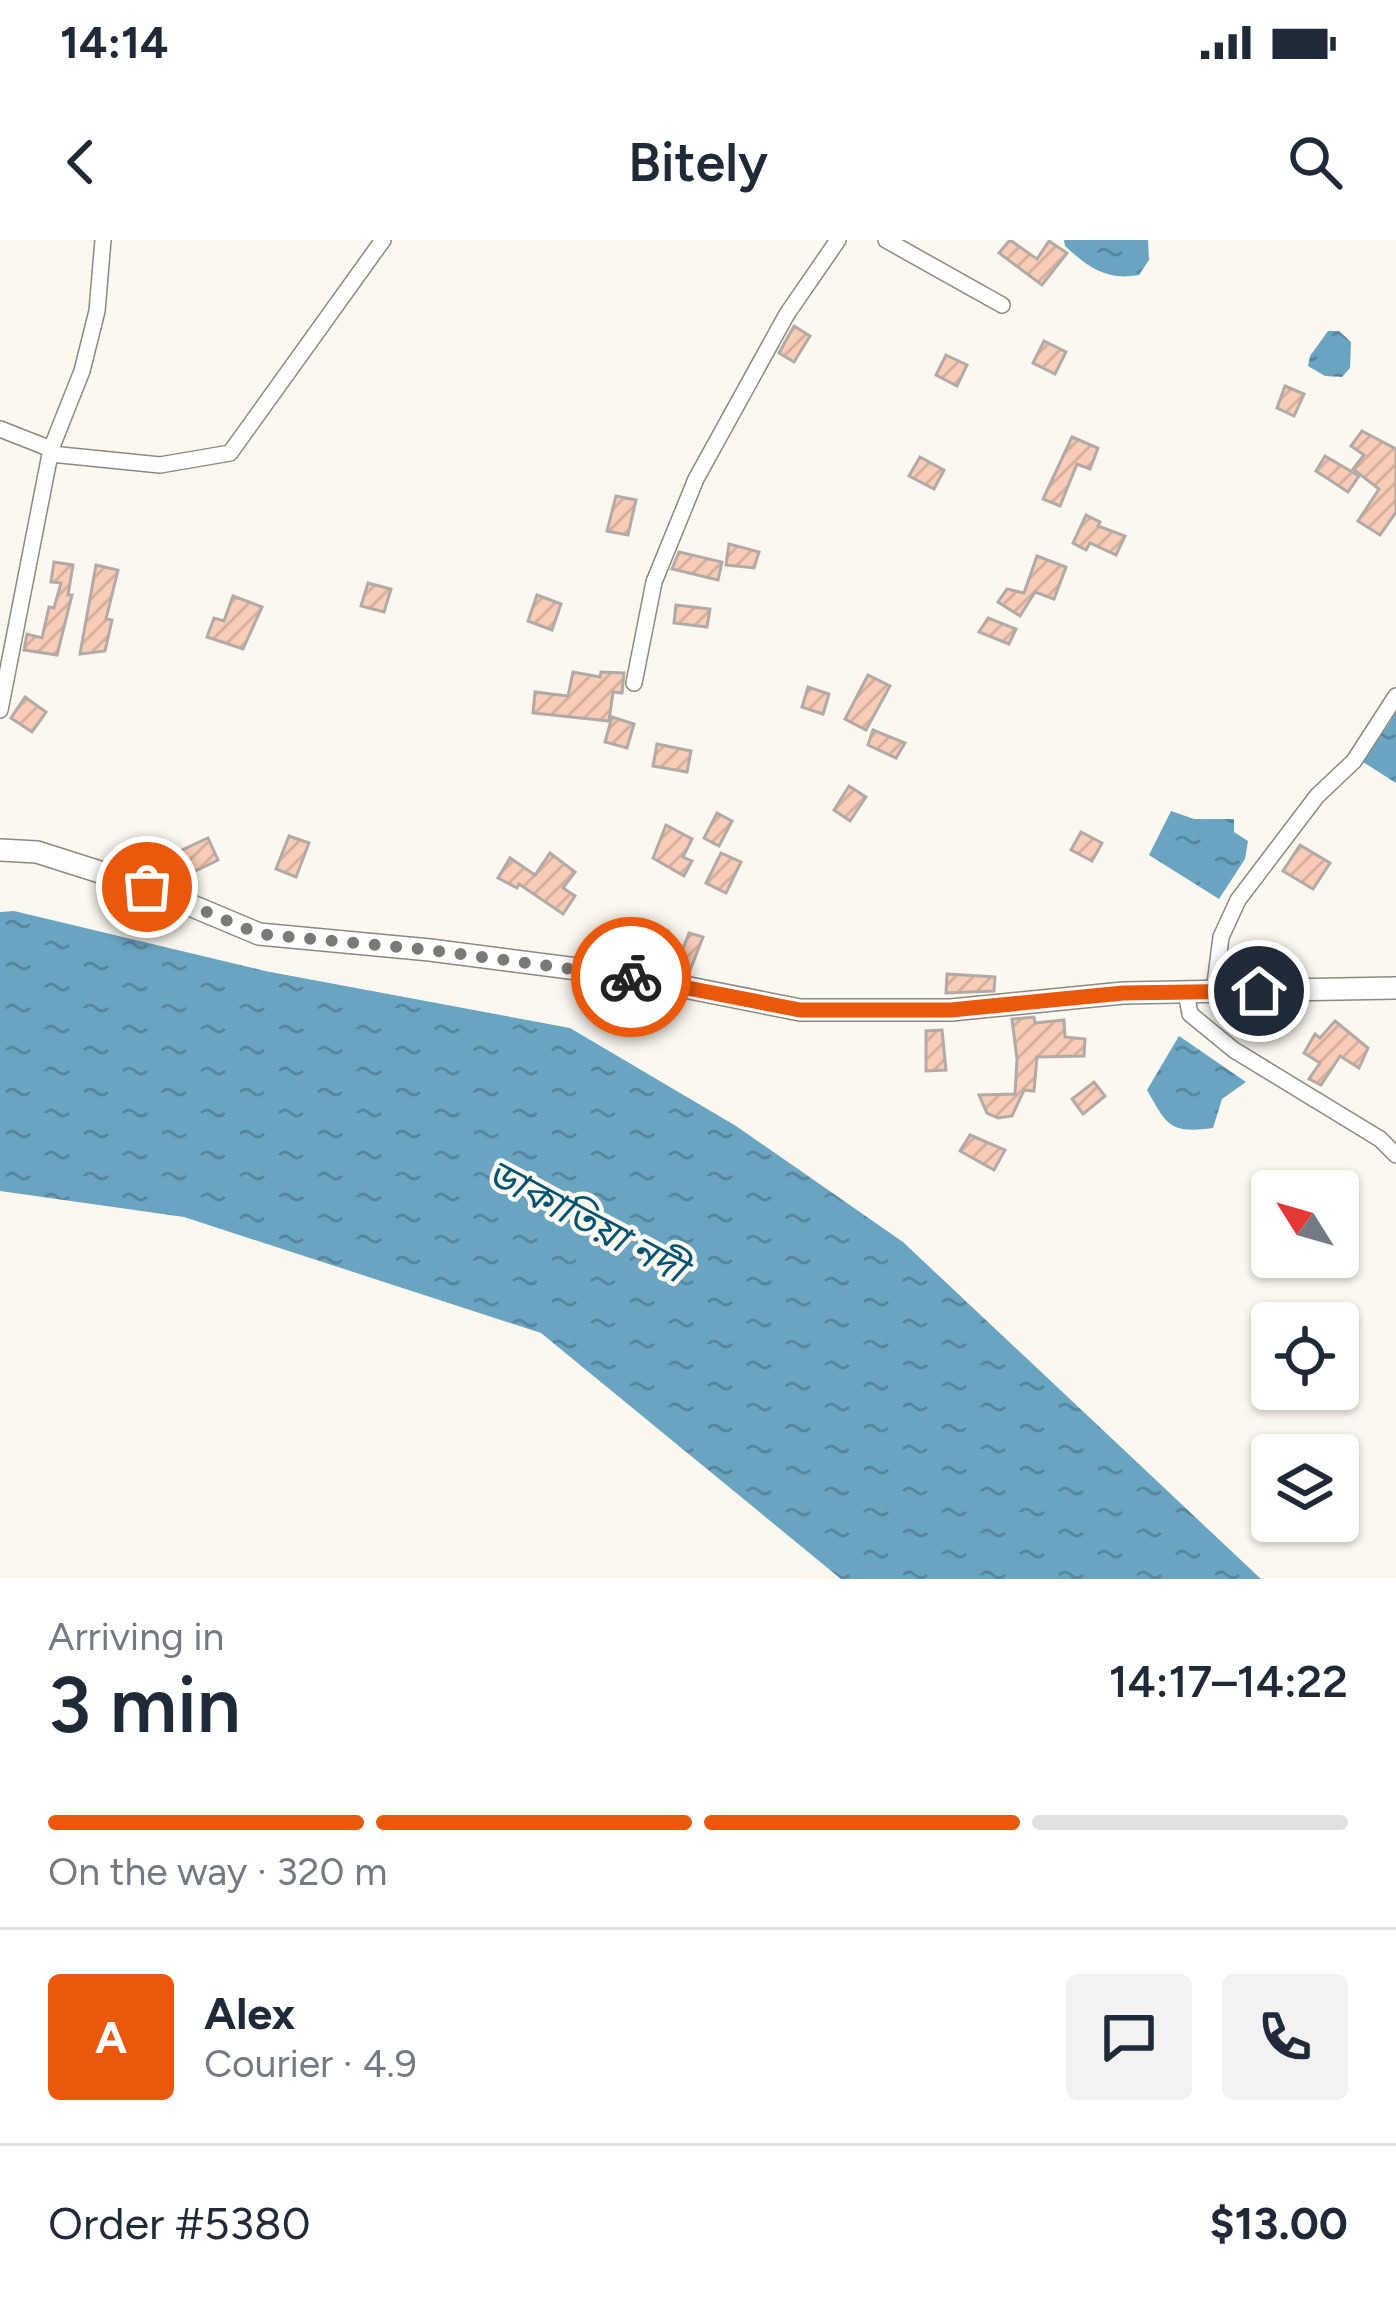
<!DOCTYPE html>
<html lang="en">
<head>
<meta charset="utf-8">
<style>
	:root { --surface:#fff; --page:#f2f2f3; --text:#1f2937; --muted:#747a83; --line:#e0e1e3; --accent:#ea580c }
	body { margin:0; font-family:Figtree,"Noto Sans Bengali",sans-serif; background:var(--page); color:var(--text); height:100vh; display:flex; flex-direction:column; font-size:45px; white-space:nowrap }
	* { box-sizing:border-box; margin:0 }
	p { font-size:39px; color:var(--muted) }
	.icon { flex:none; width:66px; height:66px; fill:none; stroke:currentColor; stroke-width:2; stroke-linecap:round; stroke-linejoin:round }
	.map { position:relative; height:1339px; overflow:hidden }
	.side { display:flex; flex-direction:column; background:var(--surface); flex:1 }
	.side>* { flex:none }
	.needle { width:78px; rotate:307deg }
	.controls { position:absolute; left:1251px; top:930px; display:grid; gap:24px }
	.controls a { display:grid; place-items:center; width:108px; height:108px; border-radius:12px; background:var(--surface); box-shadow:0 3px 9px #0004; font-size:60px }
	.pin { position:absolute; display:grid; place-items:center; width:102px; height:102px; color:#fff; margin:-51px; border:6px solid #fff; border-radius:50%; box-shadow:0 3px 12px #0007 }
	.courier { position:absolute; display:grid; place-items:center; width:120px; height:120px; margin:-60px; border:9px solid #ea580c; border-radius:50%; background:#fff; color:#222; box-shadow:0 3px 15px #0007 }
	.overview em { font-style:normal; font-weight:600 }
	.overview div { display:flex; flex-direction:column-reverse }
	.overview { display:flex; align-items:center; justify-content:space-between; height:204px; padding:0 48px }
	h1 { font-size:78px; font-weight:600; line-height:90px }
	.bar { display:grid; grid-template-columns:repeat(4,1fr); gap:18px 12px; align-content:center; height:144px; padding:0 48px }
	.bar i { height:15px; border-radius:9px; background:var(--line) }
	.bar .active { background:var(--accent) }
	.bar p { grid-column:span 4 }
	.line { display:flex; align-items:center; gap:30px; padding:0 48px; border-top:3px solid var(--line) }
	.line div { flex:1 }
	.round { display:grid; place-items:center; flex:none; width:126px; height:126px; border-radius:12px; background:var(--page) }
	.status { display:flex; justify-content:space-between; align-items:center; height:84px; padding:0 60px; background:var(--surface); direction:ltr }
	.status svg { height:33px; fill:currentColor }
	header { display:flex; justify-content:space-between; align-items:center; height:156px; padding:0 48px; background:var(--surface); font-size:54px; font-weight:600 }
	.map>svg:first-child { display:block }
	.water { fill:url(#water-ripples) }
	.building { fill:url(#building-hatch); stroke:#b2aaa6; stroke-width:3 }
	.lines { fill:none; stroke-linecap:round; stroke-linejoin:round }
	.street-casing { stroke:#8c8982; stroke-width:18 }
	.secondary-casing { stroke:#8c8982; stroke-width:24 }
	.street { stroke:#fff; stroke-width:15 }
	.secondary { stroke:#fff; stroke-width:21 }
	.done { stroke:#7b7974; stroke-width:12; stroke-dasharray:0 21.6 }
	.route { stroke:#ea580c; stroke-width:15 }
	.labels { text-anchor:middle; stroke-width:9; stroke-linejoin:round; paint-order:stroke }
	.water-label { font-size:39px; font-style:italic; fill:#015471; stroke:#fcf8f0 }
</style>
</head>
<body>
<div class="status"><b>14:14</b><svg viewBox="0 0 49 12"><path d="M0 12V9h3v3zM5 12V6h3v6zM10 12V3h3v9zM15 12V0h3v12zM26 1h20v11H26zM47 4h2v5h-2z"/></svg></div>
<header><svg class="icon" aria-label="back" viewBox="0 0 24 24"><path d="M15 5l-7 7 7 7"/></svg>Bitely<svg class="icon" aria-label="search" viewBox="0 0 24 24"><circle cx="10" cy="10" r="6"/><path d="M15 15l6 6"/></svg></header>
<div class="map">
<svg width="1396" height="1339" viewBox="0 0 1396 1339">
	<defs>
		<pattern id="water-ripples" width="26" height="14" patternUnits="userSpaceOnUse" patternTransform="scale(3)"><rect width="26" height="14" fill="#69a4c0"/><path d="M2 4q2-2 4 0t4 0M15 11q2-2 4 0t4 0" fill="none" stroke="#57869d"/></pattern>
		<pattern id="building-hatch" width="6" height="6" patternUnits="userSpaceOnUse" patternTransform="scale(3)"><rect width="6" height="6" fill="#f9ccb7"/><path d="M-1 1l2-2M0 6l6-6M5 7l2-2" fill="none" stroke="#d6b09e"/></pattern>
	</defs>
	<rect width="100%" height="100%" fill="#fcf8f0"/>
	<g class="water">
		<path d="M1064,0H1148L1149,20L1139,35C1106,41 1088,27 1065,6Z"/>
		<polygon points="1328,91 1339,91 1351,102 1350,128 1342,137 1325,136 1308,126 1310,116"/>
		<polygon points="1388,471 1396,471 1396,543 1363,522 1392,479"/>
		<polygon points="1171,571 1194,579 1234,579 1234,592 1248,601 1245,619 1219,659 1149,615"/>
		<polygon points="14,671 265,731 570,788 736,886 903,1002 1261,1339 841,1339 541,1093 184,977 0,951 0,672"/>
		<path d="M1179,796L1246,842L1222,859L1213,888C1169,894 1167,885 1147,850Z"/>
	</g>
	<g class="building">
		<polygon points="1010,0 1037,19 1049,1 1067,13 1042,45 999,13"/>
		<polygon points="794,86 810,96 794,122 779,113"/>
		<polygon points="1044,101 1066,112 1055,134 1033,123"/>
		<polygon points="946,115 967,125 957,146 936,135"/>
		<polygon points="1285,146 1304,154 1294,176 1277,168"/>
		<polygon points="1362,191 1396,209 1396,272 1380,295 1358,281 1379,249 1353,229 1364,215 1351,206"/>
		<polygon points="1072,197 1098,208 1090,229 1077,224 1060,266 1043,259"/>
		<polygon points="1325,216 1359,236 1348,252 1316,231"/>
		<polygon points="920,217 944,230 934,249 909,236"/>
		<polygon points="616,256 636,260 628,295 607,291"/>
		<polygon points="1086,275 1100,282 1098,286 1125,296 1116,315 1090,303 1086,310 1073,303"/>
		<polygon points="729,304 759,312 754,328 726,325"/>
		<polygon points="679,312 722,322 718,340 672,329"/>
		<polygon points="1037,316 1066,327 1054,359 1035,352 1020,376 998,362 1007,349 1024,353"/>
		<polygon points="54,322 73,325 68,355 72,355 57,415 24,410 27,394 42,398 49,367 54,368 61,343 51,342"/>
		<polygon points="96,325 118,330 106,379 112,380 105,411 80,414"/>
		<polygon points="368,343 391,349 384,372 361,366"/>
		<polygon points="537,355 561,364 552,390 528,381"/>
		<polygon points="233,356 262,367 243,409 207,397 214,378 224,381"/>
		<polygon points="676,365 710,369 707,387 674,383"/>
		<polygon points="988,378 1016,389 1009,404 979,392"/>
		<polygon points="573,432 600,437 601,432 624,433 622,453 613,452 609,481 533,473 535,452 568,456"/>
		<polygon points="868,435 890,446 866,490 845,479"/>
		<polygon points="808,447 829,454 823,474 802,467"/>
		<polygon points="25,457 46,472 32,492 11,478"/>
		<polygon points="612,477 634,484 627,508 605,502"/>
		<polygon points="873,490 905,503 896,518 868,505"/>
		<polygon points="657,504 691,511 687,532 653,526"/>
		<polygon points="849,546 866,557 850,581 834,570"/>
		<polygon points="717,573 732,581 719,606 704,598"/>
		<polygon points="666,585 692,599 683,617 692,621 684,636 653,618"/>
		<polygon points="1081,592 1102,603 1092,621 1071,610"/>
		<polygon points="289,596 309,603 296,637 276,629"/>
		<polygon points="208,598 218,620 177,640 167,617"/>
		<polygon points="1300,605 1330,623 1313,649 1283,631"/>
		<polygon points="550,613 575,632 563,648 575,656 563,674 519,644 517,648 498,638 510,618 535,635"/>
		<polygon points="721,613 741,622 726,653 706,643"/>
		<polygon points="650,686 668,691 655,726 637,722"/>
		<polygon points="689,693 703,697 689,733 675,729"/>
		<polygon points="947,734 995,737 994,751 946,753"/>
		<polygon points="1034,777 1035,783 1064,780 1065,797 1085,799 1084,816 1037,817 1034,851 1024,850 1012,876 998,878 987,873 979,855 1015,854 1017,819 1012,779"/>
		<polygon points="1335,781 1368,808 1359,828 1340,816 1321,845 1309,839 1320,823 1304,813 1315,794 1320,798"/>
		<polygon points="942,790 946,830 926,831 926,791"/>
		<polygon points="1094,842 1105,856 1083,874 1072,859"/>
		<polygon points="970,895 1005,910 994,930 960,911"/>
	</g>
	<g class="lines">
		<defs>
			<g id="street">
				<polyline points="886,0 1002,65"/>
				<polyline points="0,189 51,209"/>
				<polyline points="51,214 160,225 230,213 383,0"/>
				<polyline points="634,443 654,342 696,239 787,74 838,0"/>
				<polyline points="0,470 51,209 82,131 97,71 103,0"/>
				<polyline points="1186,752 1190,774 1234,810 1380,899 1396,915"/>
				<polyline points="1214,752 1221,697 1238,660 1317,556 1354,521 1396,456"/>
			</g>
			<polyline id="secondary" points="0,610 37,612 147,647 259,694 430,710 624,735 800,770 951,770 1123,753 1396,748"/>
		</defs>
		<use href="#street" class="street-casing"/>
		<use href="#secondary" class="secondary-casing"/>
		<use href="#street" class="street"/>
		<use href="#secondary" class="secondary"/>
	</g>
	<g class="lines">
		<polyline class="done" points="147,647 259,694 430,710 631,737"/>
		<polyline class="route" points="631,737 800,770 951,770 1123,753 1259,751"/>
	</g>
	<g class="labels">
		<g class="water-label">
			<text transform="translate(587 980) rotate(28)" y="14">ডাকাতিয়া নদী</text>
		</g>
	</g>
</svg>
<div class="controls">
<a><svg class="needle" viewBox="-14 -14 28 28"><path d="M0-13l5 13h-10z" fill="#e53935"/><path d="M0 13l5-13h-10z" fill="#747a83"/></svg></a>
<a><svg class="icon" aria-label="locate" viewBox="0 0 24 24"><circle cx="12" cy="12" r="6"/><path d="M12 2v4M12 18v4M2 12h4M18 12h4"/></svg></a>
<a><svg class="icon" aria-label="layers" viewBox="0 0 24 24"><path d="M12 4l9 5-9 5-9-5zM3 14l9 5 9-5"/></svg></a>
</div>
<div class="pin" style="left:147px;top:647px;background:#ea580c"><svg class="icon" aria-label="bag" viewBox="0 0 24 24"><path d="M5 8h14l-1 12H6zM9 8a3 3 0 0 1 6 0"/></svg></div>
<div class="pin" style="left:1259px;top:751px;background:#1f2937"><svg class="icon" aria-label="home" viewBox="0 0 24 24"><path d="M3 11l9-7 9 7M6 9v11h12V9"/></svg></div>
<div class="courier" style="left:631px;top:737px"><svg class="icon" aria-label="bike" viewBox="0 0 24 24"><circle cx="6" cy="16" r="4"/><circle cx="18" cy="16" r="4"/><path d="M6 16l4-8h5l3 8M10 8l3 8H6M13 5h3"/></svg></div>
</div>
<section class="side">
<div class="overview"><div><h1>3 min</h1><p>Arriving in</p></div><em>14:17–14:22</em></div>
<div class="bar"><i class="active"></i><i class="active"></i><i class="active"></i><i></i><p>On the way · 320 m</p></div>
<div class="line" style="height:216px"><b class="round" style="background:var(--accent);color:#fff">A</b><div><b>Alex</b><p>Courier · 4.9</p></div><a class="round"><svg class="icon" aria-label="chat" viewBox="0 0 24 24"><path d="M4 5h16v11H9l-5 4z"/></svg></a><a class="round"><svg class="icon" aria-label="phone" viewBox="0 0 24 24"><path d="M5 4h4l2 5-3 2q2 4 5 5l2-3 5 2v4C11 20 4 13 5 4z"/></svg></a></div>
<div class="line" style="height:156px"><div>Order #5380</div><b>$13.00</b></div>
</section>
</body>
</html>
